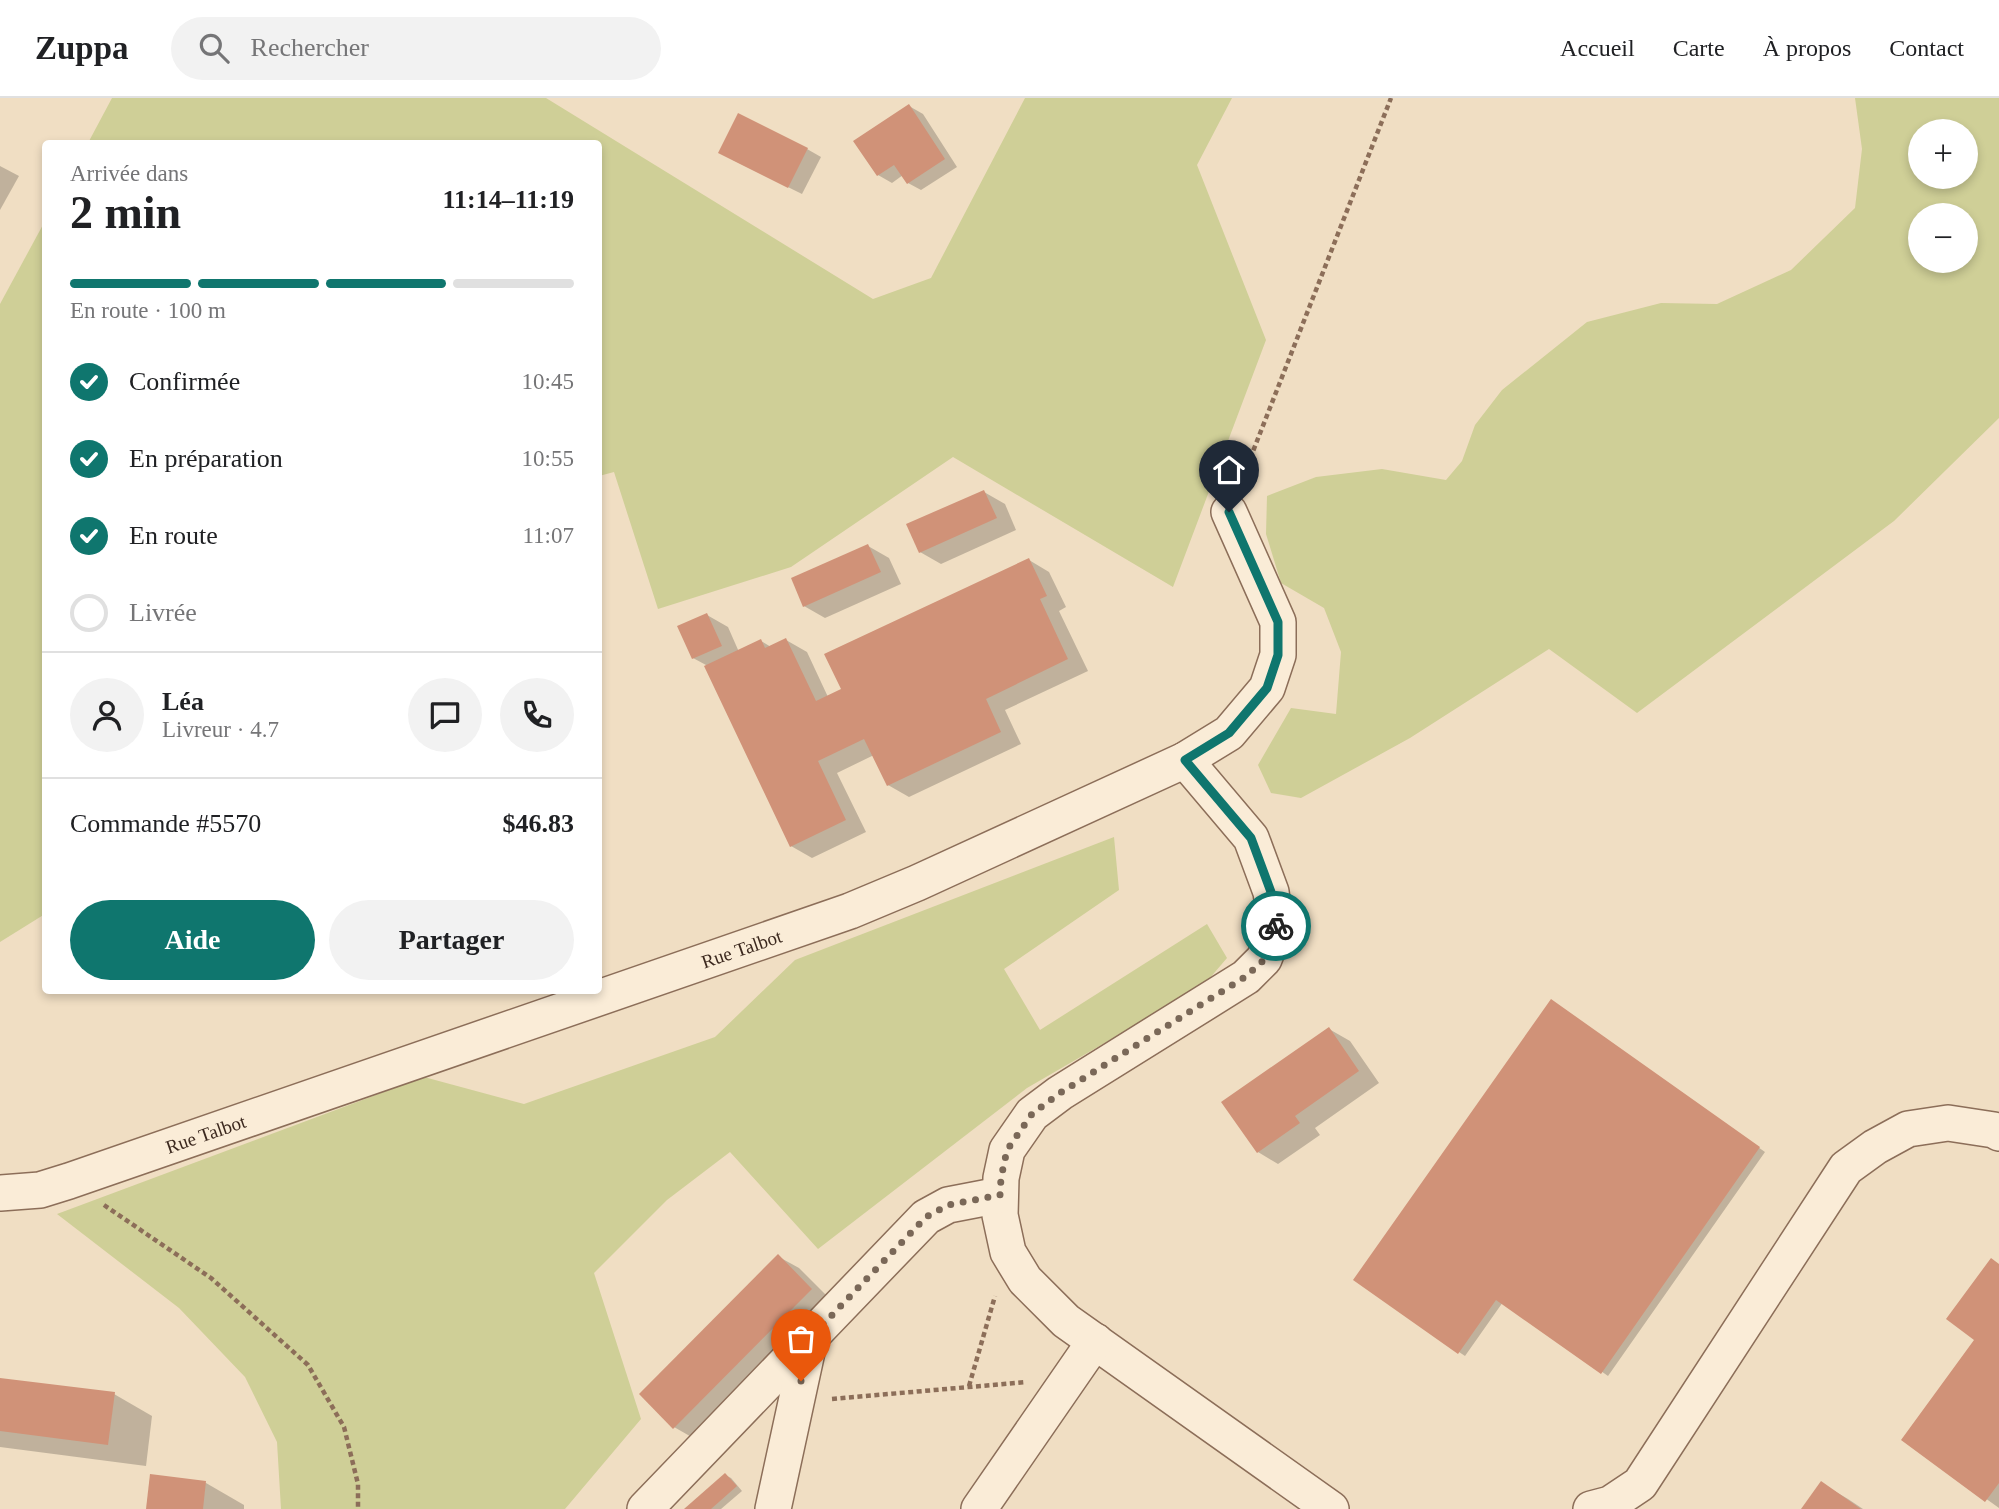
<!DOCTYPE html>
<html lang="fr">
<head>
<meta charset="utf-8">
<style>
	:root { --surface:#fff; --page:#f2f2f2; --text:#202124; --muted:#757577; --line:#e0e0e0; --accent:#0f766e }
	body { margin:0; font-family:"Times New Roman",serif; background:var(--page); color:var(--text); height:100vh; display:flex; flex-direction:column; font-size:26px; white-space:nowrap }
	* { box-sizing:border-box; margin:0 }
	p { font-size:23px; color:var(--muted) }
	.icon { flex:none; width:38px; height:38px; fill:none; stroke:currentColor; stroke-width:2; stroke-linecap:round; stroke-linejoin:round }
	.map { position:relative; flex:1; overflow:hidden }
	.details { position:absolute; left:42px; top:42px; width:560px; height:854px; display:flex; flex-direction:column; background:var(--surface); border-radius:7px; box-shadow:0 4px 10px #0003 }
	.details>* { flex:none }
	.controls { position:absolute; left:1908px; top:21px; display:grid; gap:14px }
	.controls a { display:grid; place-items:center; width:70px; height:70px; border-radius:50%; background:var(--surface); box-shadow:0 4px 10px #0003; font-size:35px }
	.pin { position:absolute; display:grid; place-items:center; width:60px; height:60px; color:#fff; margin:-72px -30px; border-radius:50% 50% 50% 0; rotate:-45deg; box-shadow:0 0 7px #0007 }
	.pin .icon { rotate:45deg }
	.courier { position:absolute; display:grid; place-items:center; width:70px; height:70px; margin:-35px; border:5px solid #0f766e; border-radius:50%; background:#fff; color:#222; box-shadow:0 2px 9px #0007 }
	.headline em { font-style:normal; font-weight:600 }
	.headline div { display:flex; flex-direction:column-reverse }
	.headline { display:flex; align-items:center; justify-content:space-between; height:119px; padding:0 28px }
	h1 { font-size:46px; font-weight:600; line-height:52px }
	.bar { display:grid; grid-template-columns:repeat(4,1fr); gap:10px 7px; align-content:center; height:84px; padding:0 28px }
	.bar i { height:9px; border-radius:5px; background:var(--line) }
	.bar .active { background:var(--accent) }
	.bar p { grid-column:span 4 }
	.line { display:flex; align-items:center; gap:18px; padding:0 28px; border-top:2px solid var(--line) }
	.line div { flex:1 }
	.round { display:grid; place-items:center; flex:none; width:74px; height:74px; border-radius:37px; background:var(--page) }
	ol { padding:0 28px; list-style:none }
	li { display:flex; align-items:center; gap:21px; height:77px }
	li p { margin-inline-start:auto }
	li .icon { padding:7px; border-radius:50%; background:var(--accent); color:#fff; stroke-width:4 }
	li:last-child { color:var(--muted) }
	li i { width:38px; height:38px; border:4px solid var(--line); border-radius:50% }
	.cta { display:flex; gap:14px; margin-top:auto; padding:14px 28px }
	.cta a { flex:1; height:80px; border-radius:42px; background:var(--accent); color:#fff; font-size:28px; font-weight:600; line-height:80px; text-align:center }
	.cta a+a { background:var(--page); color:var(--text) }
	header { display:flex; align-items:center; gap:42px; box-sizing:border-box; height:98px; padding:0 35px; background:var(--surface); border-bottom:2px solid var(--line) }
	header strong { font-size:33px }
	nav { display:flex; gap:38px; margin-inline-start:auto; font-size:24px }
	.search { width:490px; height:63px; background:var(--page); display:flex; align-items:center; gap:18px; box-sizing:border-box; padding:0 24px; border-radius:38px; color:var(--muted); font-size:26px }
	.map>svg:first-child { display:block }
	.green { fill:#cfcf97; fill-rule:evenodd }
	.shadow { fill:#0003 }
	.building { fill:#d09278 }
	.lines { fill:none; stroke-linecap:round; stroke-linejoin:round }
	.minor-casing { stroke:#8c6e59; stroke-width:38 }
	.path { stroke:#8c6e59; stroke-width:4.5; stroke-dasharray:5 3.5; stroke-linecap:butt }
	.minor { stroke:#faecd7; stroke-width:35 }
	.done { stroke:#7a6858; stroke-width:7; stroke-dasharray:0 12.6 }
	.route { stroke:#0f766e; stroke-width:9 }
	.labels { text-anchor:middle; stroke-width:5; stroke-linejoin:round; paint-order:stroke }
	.street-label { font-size:19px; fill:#3b281e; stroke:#f7e9d4 }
</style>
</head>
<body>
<header>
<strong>Zuppa</strong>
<div class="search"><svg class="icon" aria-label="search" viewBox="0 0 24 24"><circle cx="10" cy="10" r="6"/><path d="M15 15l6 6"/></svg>Rechercher</div>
<nav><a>Accueil</a><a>Carte</a><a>À propos</a><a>Contact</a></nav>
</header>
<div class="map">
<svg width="1999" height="1411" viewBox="0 0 1999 1411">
	<rect width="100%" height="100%" fill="#f0dec3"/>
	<g class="green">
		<polygon points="112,0 546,0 873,201 931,180 1025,0 1232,0 1197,67 1266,242 1173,489 953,359 791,469 658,511 614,374 599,378 598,46 88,45"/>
		<path d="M1855,0H1999V320L1894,423L1637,615L1549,551L1410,640L1301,700L1271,695L1258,667L1291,610L1336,616L1341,554L1324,510L1281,485L1266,436L1267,398L1316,379L1382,371L1446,382L1462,363L1475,327L1502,292L1587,224L1661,205L1717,206L1791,172L1855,110L1862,51ZM1965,33V79H1920V33ZM1965,117V163H1920V117Z"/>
		<polygon points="45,123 45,816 0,844 0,206"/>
		<polygon points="1114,739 1119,792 1004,871 1040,932 1207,826 1227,860 1203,888 1027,990 818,1151 730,1054 667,1102 594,1175 641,1321 565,1411 281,1411 277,1344 245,1279 179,1210 57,1116 424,979 524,1006 715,939 795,862"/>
	</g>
	<g class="shadow">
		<polygon points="909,8 923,16 957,69 921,92 908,85 903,77 892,85 878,77"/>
		<polygon points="807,51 821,59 802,96 733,62"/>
		<polygon points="0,68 19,78 0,112"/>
		<polygon points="984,394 1005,406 1016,432 941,466 920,454"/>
		<polygon points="868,448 889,460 901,486 825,520 804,508"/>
		<polygon points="1029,462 1049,474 1066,509 1059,513 1088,573 1005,612 1021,646 909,699 888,687 874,657 837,675 866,734 812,760 791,748 706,567 693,560 707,517 728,529 739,554 761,543 771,549 786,542 807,554 828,599 843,592"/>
		<polygon points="1557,907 1765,1054 1608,1278 1503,1204 1465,1258 1459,1254"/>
		<polygon points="1329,931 1350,943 1379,985 1315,1030 1320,1037 1278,1066 1258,1054"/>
		<polygon points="779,1159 799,1170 832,1203 695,1341 674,1329"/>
		<polygon points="1999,1167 1999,1410 1904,1342 1977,1241"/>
		<polygon points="0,1281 114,1296 152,1318 146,1368 0,1349"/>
		<polygon points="725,1377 731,1380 742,1393 721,1411 687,1411"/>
		<polygon points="152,1378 206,1385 244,1407 244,1411 148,1411"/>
		<polygon points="1821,1385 1848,1401 1863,1411 1803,1411"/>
	</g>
	<g class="building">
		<polygon points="909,6 945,61 907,86 894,67 877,78 853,43"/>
		<polygon points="738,15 808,50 788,90 718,55"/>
		<polygon points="984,392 997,420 919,455 906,426"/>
		<polygon points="868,446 881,474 803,509 791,480"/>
		<polygon points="1029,460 1047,498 1040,501 1068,561 986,601 1001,634 887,688 864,641 818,663 846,722 790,749 704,568 761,541 765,550 786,540 816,603 841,591 824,556"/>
		<polygon points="707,515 722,548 692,561 677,528"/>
		<polygon points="1551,901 1760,1049 1601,1276 1496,1202 1458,1256 1353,1182"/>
		<polygon points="1329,929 1359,973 1295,1018 1300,1025 1257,1055 1221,1004"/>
		<polygon points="778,1156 812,1191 673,1331 639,1296"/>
		<polygon points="1991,1160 1999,1166 1999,1385 1985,1404 1901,1342 1974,1242 1946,1221"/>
		<polygon points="0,1280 115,1294 108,1347 0,1333"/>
		<polygon points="725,1375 737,1388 711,1411 684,1411"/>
		<polygon points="150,1376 206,1383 203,1411 146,1411"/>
		<polygon points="1821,1383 1861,1411 1801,1411"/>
	</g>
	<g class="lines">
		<defs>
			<g id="minor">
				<polyline points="1185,662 1251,740 1271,794 1276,830 1264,861 1246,879 1060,995 1032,1016 1007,1052 1001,1080 1000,1117 1008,1154 1025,1182 1066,1223 1331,1411"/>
				<path id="s1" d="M0,1095L40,1092L69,1083L850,813L917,785L1185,662L1229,635L1267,590L1278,557V524L1229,414"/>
				<polyline points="645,1411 926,1119 948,1107 1000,1097"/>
				<polyline points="773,1411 810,1240"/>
				<polyline points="979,1411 1095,1243"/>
				<polyline points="1591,1411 1610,1406 1640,1386 1846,1070 1875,1049 1908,1031 1948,1025 1994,1032 1999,1035"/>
			</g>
		</defs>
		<use href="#minor" class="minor-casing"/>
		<g class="path">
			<polyline points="1241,384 1391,0"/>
			<polyline points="104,1107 211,1180 308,1267 344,1329 358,1386 358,1411"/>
			<polyline points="969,1288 995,1198"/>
			<polyline points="832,1301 1026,1284"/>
		</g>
		<use href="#minor" class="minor"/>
	</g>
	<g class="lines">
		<polyline class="done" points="801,1283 810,1240 926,1119 948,1107 1000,1097 1001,1080 1007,1052 1032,1016 1060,995 1245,879 1265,861 1276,828"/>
		<polyline class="route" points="1229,414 1278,524 1278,557 1267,590 1229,635 1185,662 1251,740 1271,794 1276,828"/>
	</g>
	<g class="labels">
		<g class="street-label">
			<text dy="7" stroke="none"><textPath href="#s1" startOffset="782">Rue Talbot</textPath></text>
			<text dy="7" stroke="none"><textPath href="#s1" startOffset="215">Rue Talbot</textPath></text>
		</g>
	</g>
</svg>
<div class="controls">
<a>+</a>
<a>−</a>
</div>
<div class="pin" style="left:801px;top:1283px;background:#ea580c"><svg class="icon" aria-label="bag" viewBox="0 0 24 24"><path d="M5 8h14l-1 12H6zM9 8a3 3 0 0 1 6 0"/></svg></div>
<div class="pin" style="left:1229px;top:414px;background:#1f2937"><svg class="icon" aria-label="home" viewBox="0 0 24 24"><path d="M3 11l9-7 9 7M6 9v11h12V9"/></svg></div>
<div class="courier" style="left:1276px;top:828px"><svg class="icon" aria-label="bike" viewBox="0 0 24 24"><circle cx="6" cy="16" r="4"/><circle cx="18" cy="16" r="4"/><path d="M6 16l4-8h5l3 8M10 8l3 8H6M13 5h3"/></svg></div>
<section class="details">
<div class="headline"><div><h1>2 min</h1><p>Arrivée dans</p></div><em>11:14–11:19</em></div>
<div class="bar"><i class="active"></i><i class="active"></i><i class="active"></i><i></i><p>En route · 100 m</p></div>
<ol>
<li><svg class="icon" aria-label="check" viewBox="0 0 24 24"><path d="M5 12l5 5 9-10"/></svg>Confirmée<p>10:45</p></li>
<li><svg class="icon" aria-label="check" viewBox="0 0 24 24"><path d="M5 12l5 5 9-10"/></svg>En préparation<p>10:55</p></li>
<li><svg class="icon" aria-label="check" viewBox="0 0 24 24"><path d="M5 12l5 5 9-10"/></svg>En route<p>11:07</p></li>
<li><i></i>Livrée</li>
</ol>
<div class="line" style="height:126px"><a class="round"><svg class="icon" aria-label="person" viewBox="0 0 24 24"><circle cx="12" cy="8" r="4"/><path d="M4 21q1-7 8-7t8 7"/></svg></a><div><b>Léa</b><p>Livreur · 4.7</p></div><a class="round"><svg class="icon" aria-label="chat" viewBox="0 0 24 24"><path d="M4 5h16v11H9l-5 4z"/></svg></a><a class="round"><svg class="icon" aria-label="phone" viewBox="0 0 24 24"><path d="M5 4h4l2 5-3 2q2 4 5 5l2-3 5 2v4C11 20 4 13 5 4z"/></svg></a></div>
<div class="line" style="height:91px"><div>Commande #5570</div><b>$46.83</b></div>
<div class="cta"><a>Aide</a><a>Partager</a></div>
</section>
</div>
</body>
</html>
